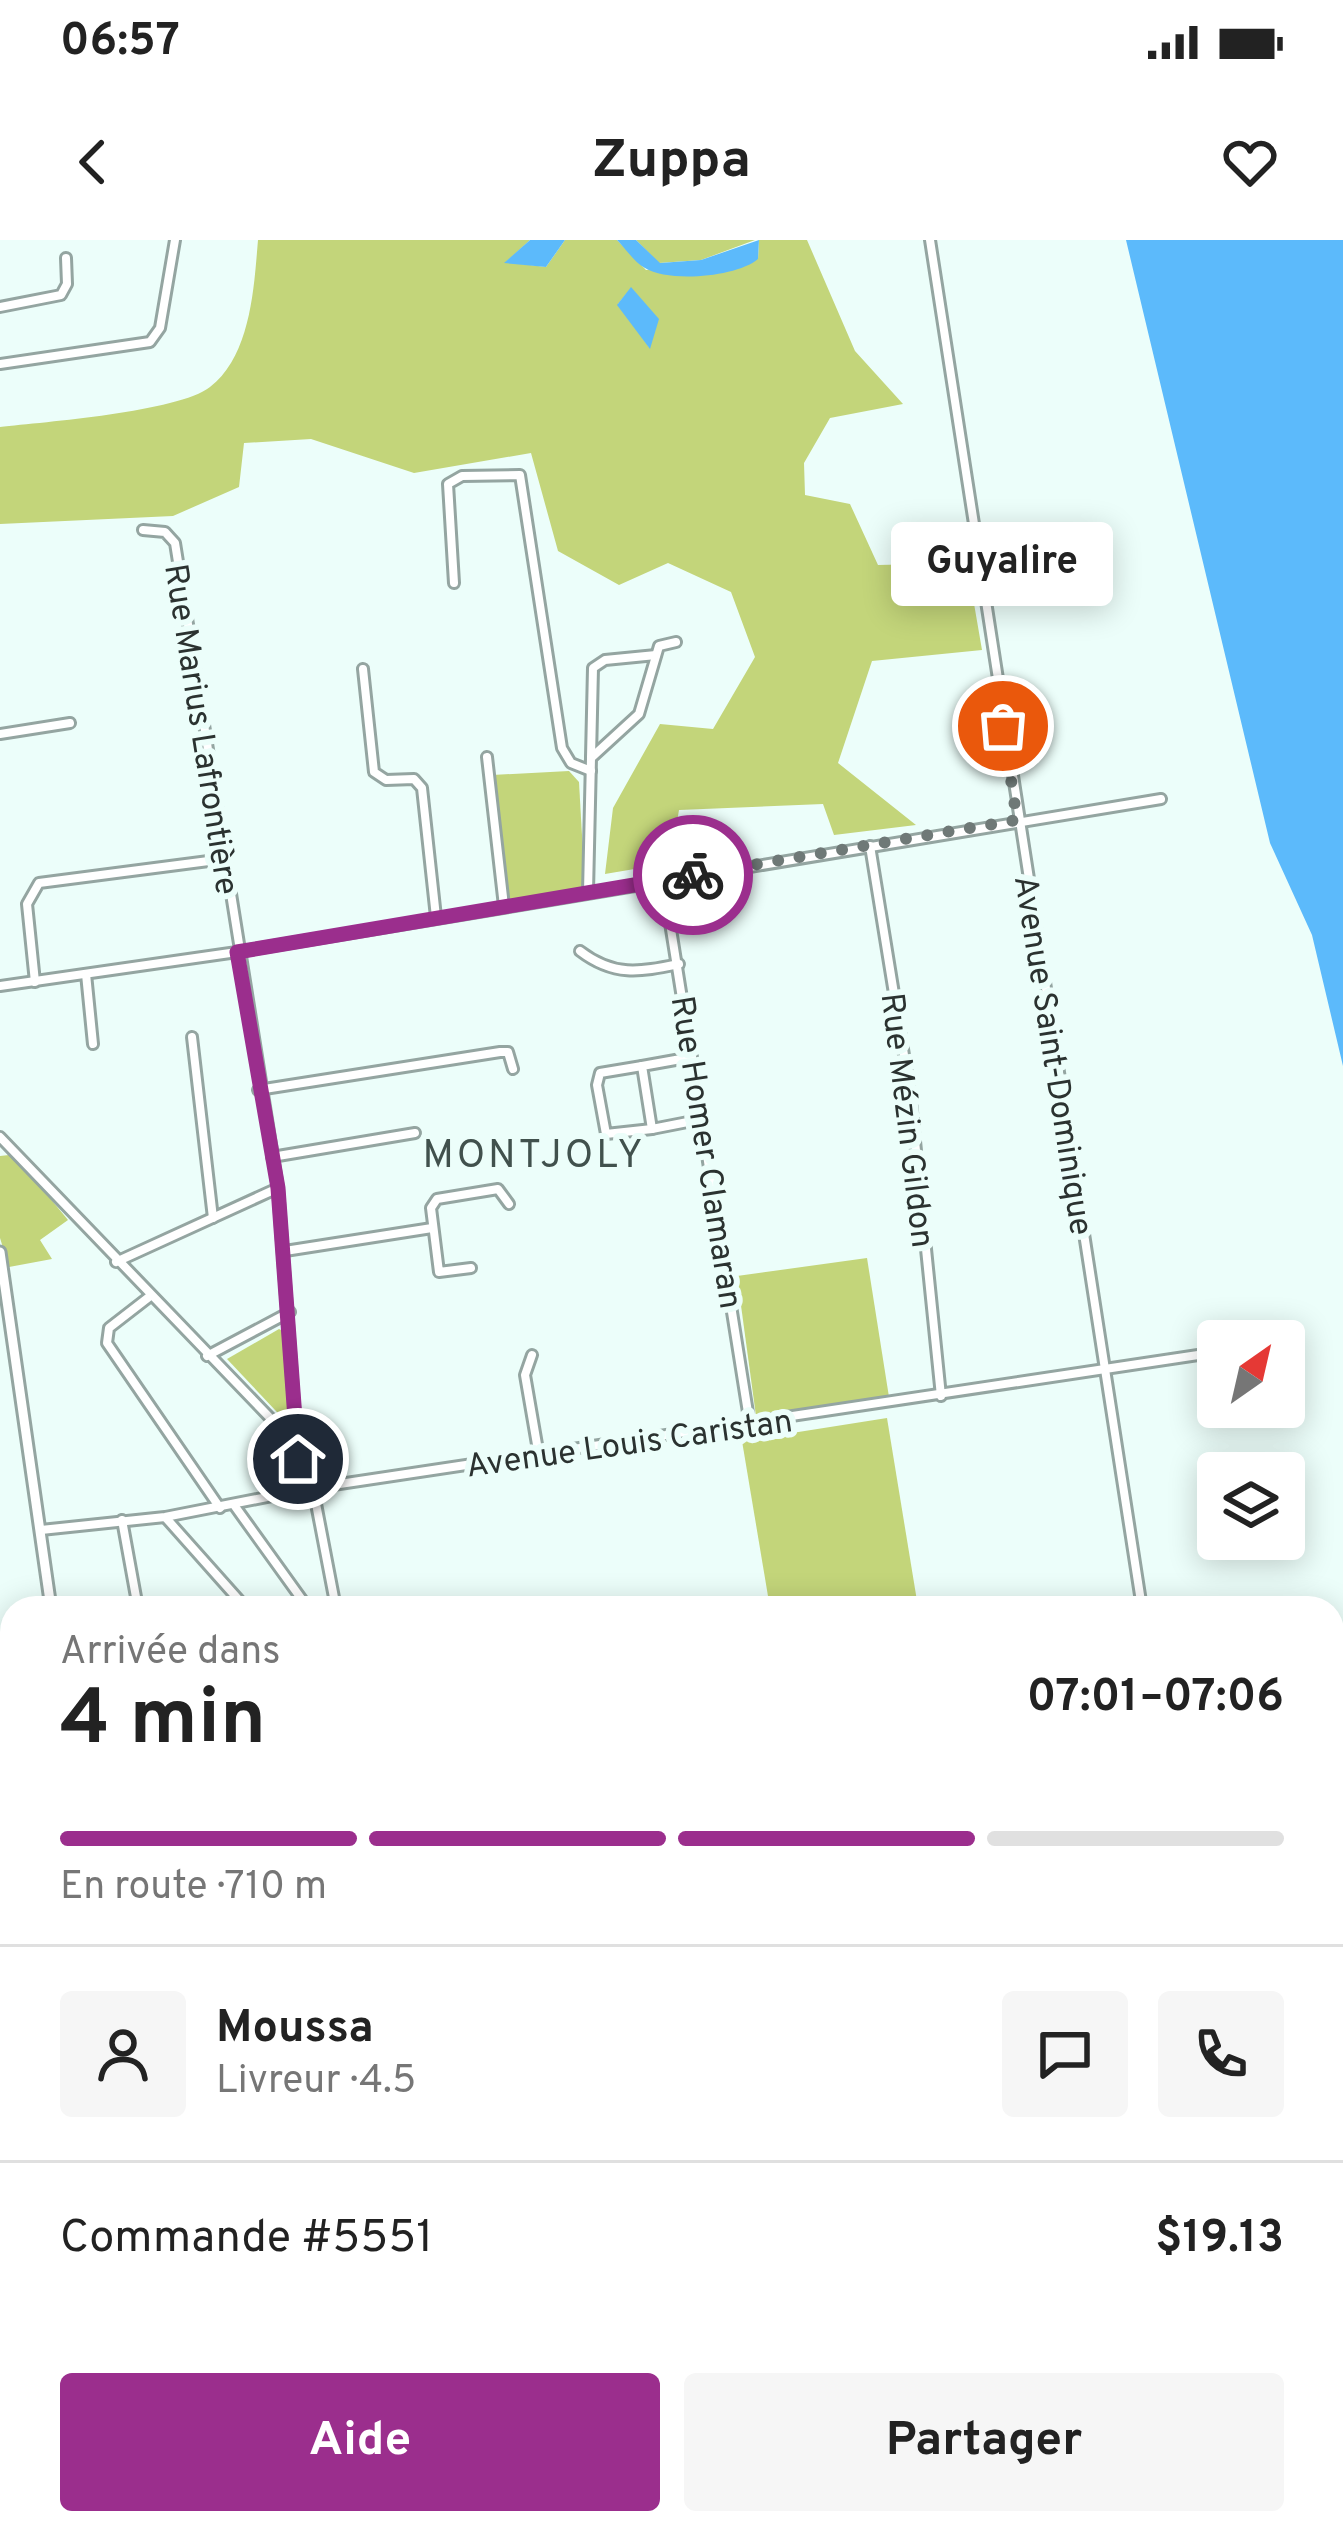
<!DOCTYPE html>
<html lang="fr">
<head>
<meta charset="utf-8">
<style>
	:root { --surface:#fff; --page:#f6f6f6; --text:#222; --muted:#767676; --line:#e0e0e0; --accent:#9b2e8d }
	body { margin:0; font-family:Overpass,sans-serif; background:var(--page); color:var(--text); height:100vh; display:flex; flex-direction:column; font-size:45px; white-space:nowrap }
	* { box-sizing:border-box; margin:0 }
	p { font-size:39px; color:var(--muted) }
	.icon { flex:none; width:66px; height:66px; fill:none; stroke:currentColor; stroke-width:2; stroke-linecap:round; stroke-linejoin:round }
	.map { position:relative; flex:1; overflow:hidden }
	.panel { position:absolute; left:0px; top:1356px; width:1344px; height:939px; display:flex; flex-direction:column; background:var(--surface); border-radius:36px 36px 0 0; box-shadow:0 6px 30px #0003 }
	.panel>* { flex:none }
	.needle { width:78px; rotate:34deg }
	.controls { position:absolute; left:1197px; top:1080px; display:grid; gap:24px }
	.controls a { display:grid; place-items:center; width:108px; height:108px; border-radius:12px; background:var(--surface); box-shadow:0 6px 30px #0003; font-size:60px }
	.pin { position:absolute; display:grid; place-items:center; width:102px; height:102px; color:#fff; margin:-51px; border:6px solid #fff; border-radius:50%; box-shadow:0 3px 12px #0007 }
	.courier { position:absolute; display:grid; place-items:center; width:120px; height:120px; margin:-60px; border:9px solid #9b2e8d; border-radius:50%; background:#fff; color:#222; box-shadow:0 3px 15px #0007 }
	.bubble { position:absolute; height:84px; border-radius:12px; background:var(--surface); box-shadow:0 6px 30px #0003; font-size:39px; font-weight:700; line-height:84px; text-align:center }
	.head em { font-style:normal; font-weight:700 }
	.head div { display:flex; flex-direction:column-reverse }
	.head { display:flex; align-items:center; justify-content:space-between; height:204px; padding:0 60px }
	h1 { font-size:78px; font-weight:700; line-height:90px }
	.bar { display:grid; grid-template-columns:repeat(4,1fr); gap:18px 12px; align-content:center; height:144px; padding:0 60px }
	.bar i { height:15px; border-radius:9px; background:var(--line) }
	.bar .selected { background:var(--accent) }
	.bar p { grid-column:span 4 }
	.line { display:flex; align-items:center; gap:30px; padding:0 60px; border-top:3px solid var(--line) }
	.line div { flex:1 }
	.round { display:grid; place-items:center; flex:none; width:126px; height:126px; border-radius:12px; background:var(--page) }
	.primary-button { display:flex; gap:24px; margin-top:auto; padding:24px 60px }
	.primary-button a { flex:1; height:138px; border-radius:12px; background:var(--accent); color:#fff; font-size:48px; font-weight:700; line-height:138px; text-align:center }
	.primary-button a+a { background:var(--page); color:var(--text) }
	.status { display:flex; justify-content:space-between; align-items:center; height:84px; padding:0 60px; background:var(--surface); direction:ltr }
	.status svg { height:33px; fill:currentColor }
	header { display:flex; justify-content:space-between; align-items:center; height:156px; padding:0 60px; background:var(--surface); font-size:54px; font-weight:700 }
	.map>svg:first-child { display:block }
	.green { fill:#c3d57a; fill-rule:evenodd }
	.water { fill:#5cbafb }
	.lines { fill:none; stroke-linecap:round; stroke-linejoin:round }
	.minor-casing { stroke:#94a5a1; stroke-width:14 }
	.tertiary-casing { stroke:#94a5a1; stroke-width:15 }
	.minor { stroke:#fff; stroke-width:8 }
	.tertiary { stroke:#fff; stroke-width:9 }
	.done { stroke:#6f7977; stroke-width:12; stroke-dasharray:0 21.6 }
	.route { stroke:#9b2e8d; stroke-width:15 }
	.labels { text-anchor:middle; stroke-width:12; stroke-linejoin:round; paint-order:stroke }
	.street-label { font-size:33px; fill:#2b3230; stroke:#ecfefa }
	.quarter-label { font-size:39px; letter-spacing:3px; fill:#41514d; stroke:#ecfefa }
</style>
</head>
<body>
<div class="status"><b>06:57</b><svg viewBox="0 0 49 12"><path d="M0 12V9h3v3zM5 12V6h3v6zM10 12V3h3v9zM15 12V0h3v12zM26 1h20v11H26zM47 4h2v5h-2z"/></svg></div>
<header><svg class="icon" aria-label="back" viewBox="0 0 24 24"><path d="M15 5l-7 7 7 7"/></svg>Zuppa<svg class="icon" aria-label="heart" viewBox="0 0 24 24"><path d="M12 20l-8-8c-3-5 5-10 8-4 3-6 11-1 8 4z"/></svg></header>
<div class="map">
<svg width="1343" height="2294" viewBox="0 0 1343 2294">
	<rect width="100%" height="100%" fill="#ecfefa"/>
	<g class="green">
		<path d="M258,0H530L506,22L546,27L565,0H617L646,30L758,19L759,0H807L855,111L903,164L830,178L804,223L805,255L850,264L878,325L967,323L982,410L872,421L838,523L916,585L834,595L823,564L679,570L670,623L605,634L613,568L660,484L713,489L755,417L731,352L668,323L619,345L558,311L531,213L414,233L311,199L244,203L239,247L173,276L0,284V187C44,182 178,172 210,147C251,115 254,47 258,0ZM631,48L658,79L649,107L618,64Z"/>
		<polygon points="636,0 755,0 701,20 659,23"/>
		<polygon points="569,531 579,542 585,649 504,663 492,535"/>
		<polygon points="9,915 16,917 68,980 40,1000 52,1019 9,1027 0,998 0,916"/>
		<polygon points="867,1018 889,1157 756,1176 737,1036"/>
		<polygon points="279,1089 285,1092 292,1188 227,1119"/>
		<polygon points="887,1178 918,1367 770,1368 742,1201"/>
		<polygon points="0,2212 12,2220 12,2283 29,2283 22,2294 0,2294"/>
		<polygon points="142,2283 223,2283 228,2294 133,2294"/>
		<polygon points="277,2283 364,2283 365,2285 362,2294 276,2294"/>
		<polygon points="555,2283 614,2283 603,2294 532,2294"/>
	</g>
	<g class="water">
		<polygon points="530,0 565,0 546,27 504,23"/>
		<path d="M617,0H636L660,23L701,20L759,0L758,19C737,37 669,43 645,28C635,23 625,8 617,0Z"/>
		<polygon points="1126,0 1343,0 1343,826 1312,695 1270,603"/>
		<polygon points="631,47 659,79 650,109 617,65"/>
		<polygon points="913,2283 1269,2283 1275,2294 895,2294"/>
	</g>
	<g class="lines">
		<defs>
			<g id="minor">
				<polyline points="930,0 1142,1368"/>
				<polyline points="0,67 61,55 67,44 66,18"/>
				<polyline points="0,124 150,102 160,88 175,0"/>
				<polyline points="143,290 165,292 175,303 278,948 298,1219"/>
				<polyline points="454,343 448,244 462,236 520,235 562,508 571,523 591,531"/>
				<polyline points="363,429 374,532 386,540 414,539 422,548 436,677"/>
				<polyline points="0,494 70,483"/>
				<polyline points="487,517 504,666"/>
				<polyline points="591,517 593,428 605,420 656,415"/>
				<polyline points="870,606 910,852 941,1156"/>
				<polyline points="663,639 750,1185"/>
				<polyline points="588,652 591,518 639,474 659,406 676,402"/>
				<path d="M580,711C614,737 639,732 679,724"/>
				<polyline points="86,734 93,804"/>
				<polyline points="35,742 27,664 39,643 224,619"/>
				<polyline points="0,746 237,712 1161,559"/>
				<polyline points="192,797 213,978"/>
				<polyline points="692,817 642,826 652,889 703,879"/>
				<polyline points="642,826 600,833 597,845 606,894 652,889"/>
				<polyline points="258,850 500,812 508,812 513,829"/>
				<polyline points="0,897 275,1183 313,1248 336,1368"/>
				<polyline points="272,917 415,893"/>
				<polyline points="285,1011 432,988"/>
				<polyline points="116,1022 278,948"/>
				<polyline points="471,1028 439,1032 431,968 437,959 498,949 509,964"/>
				<polyline points="149,1057 109,1088 107,1103 220,1268"/>
				<polyline points="532,1115 525,1135 539,1216"/>
				<polyline points="207,1116 290,1072"/>
				<polyline points="234,1265 308,1368"/>
				<polyline points="166,1278 246,1368"/>
				<polyline points="122,1280 138,1368"/>
				<polyline points="41,1290 165,1277 313,1248 1218,1112"/>
				<polyline points="0,1706 12,1696"/>
				<polyline points="0,1848 12,1857"/>
				<polyline points="1332,1931 1343,1922"/>
				<polyline points="0,2032 12,2039"/>
				<polyline points="1332,2066 1343,2050"/>
				<polyline points="1315,2283 1316,2294"/>
			</g>
			<g id="tertiary">
				<polyline points="0,1012 51,1368"/>
				<polyline points="242,2283 246,2294"/>
			</g>
		</defs>
		<use href="#minor" class="minor-casing"/>
		<use href="#tertiary" class="tertiary-casing"/>
		<use href="#minor" class="minor"/>
		<use href="#tertiary" class="tertiary"/>
	</g>
	<g class="lines">
		<polyline class="done" points="693,635 1017,580 1003,486"/>
		<polyline class="route" points="298,1219 278,948 237,712 693,635"/>
	</g>
	<g class="labels">
		<g class="street-label">
			<text transform="translate(203 489) rotate(81)" y="12">Rue Marius Lafrontière</text>
			<text transform="translate(1055 815) rotate(81)" y="12">Avenue Saint-Dominique</text>
			<text transform="translate(909 880) rotate(83)" y="12">Rue Mézin Gildon</text>
			<text transform="translate(708 912) rotate(81)" y="12">Rue Homer Clamaran</text>
			<text transform="translate(629 1202) rotate(-8)" y="12">Avenue Louis Caristan</text>
		</g>
		<g class="quarter-label">
			<text x="534" y="927">MONTJOLY</text>
		</g>
	</g>
</svg>
<div class="controls">
<a><svg class="needle" viewBox="-14 -14 28 28"><path d="M0-13l5 13h-10z" fill="#e53935"/><path d="M0 13l5-13h-10z" fill="#767676"/></svg></a>
<a><svg class="icon" aria-label="layers" viewBox="0 0 24 24"><path d="M12 4l9 5-9 5-9-5zM3 14l9 5 9-5"/></svg></a>
</div>
<div class="pin" style="left:1003px;top:486px;background:#ea580c"><svg class="icon" aria-label="bag" viewBox="0 0 24 24"><path d="M5 8h14l-1 12H6zM9 8a3 3 0 0 1 6 0"/></svg></div>
<div class="pin" style="left:298px;top:1219px;background:#1f2937"><svg class="icon" aria-label="home" viewBox="0 0 24 24"><path d="M3 11l9-7 9 7M6 9v11h12V9"/></svg></div>
<div class="courier" style="left:693px;top:635px"><svg class="icon" aria-label="bike" viewBox="0 0 24 24"><circle cx="6" cy="16" r="4"/><circle cx="18" cy="16" r="4"/><path d="M6 16l4-8h5l3 8M10 8l3 8H6M13 5h3"/></svg></div>
<div class="bubble" style="left:891px;top:282px;width:222px">Guyalire</div>
<section class="panel">
<div class="head"><div><h1>4 min</h1><p>Arrivée dans</p></div><em>07:01–07:06</em></div>
<div class="bar"><i class="selected"></i><i class="selected"></i><i class="selected"></i><i></i><p>En route · 710 m</p></div>
<div class="line" style="height:216px"><a class="round"><svg class="icon" aria-label="person" viewBox="0 0 24 24"><circle cx="12" cy="8" r="4"/><path d="M4 21q1-7 8-7t8 7"/></svg></a><div><b>Moussa</b><p>Livreur · 4.5</p></div><a class="round"><svg class="icon" aria-label="chat" viewBox="0 0 24 24"><path d="M4 5h16v11H9l-5 4z"/></svg></a><a class="round"><svg class="icon" aria-label="phone" viewBox="0 0 24 24"><path d="M5 4h4l2 5-3 2q2 4 5 5l2-3 5 2v4C11 20 4 13 5 4z"/></svg></a></div>
<div class="line" style="height:156px"><div>Commande #5551</div><b>$19.13</b></div>
<div class="primary-button"><a>Aide</a><a>Partager</a></div>
</section>
</div>
</body>
</html>
